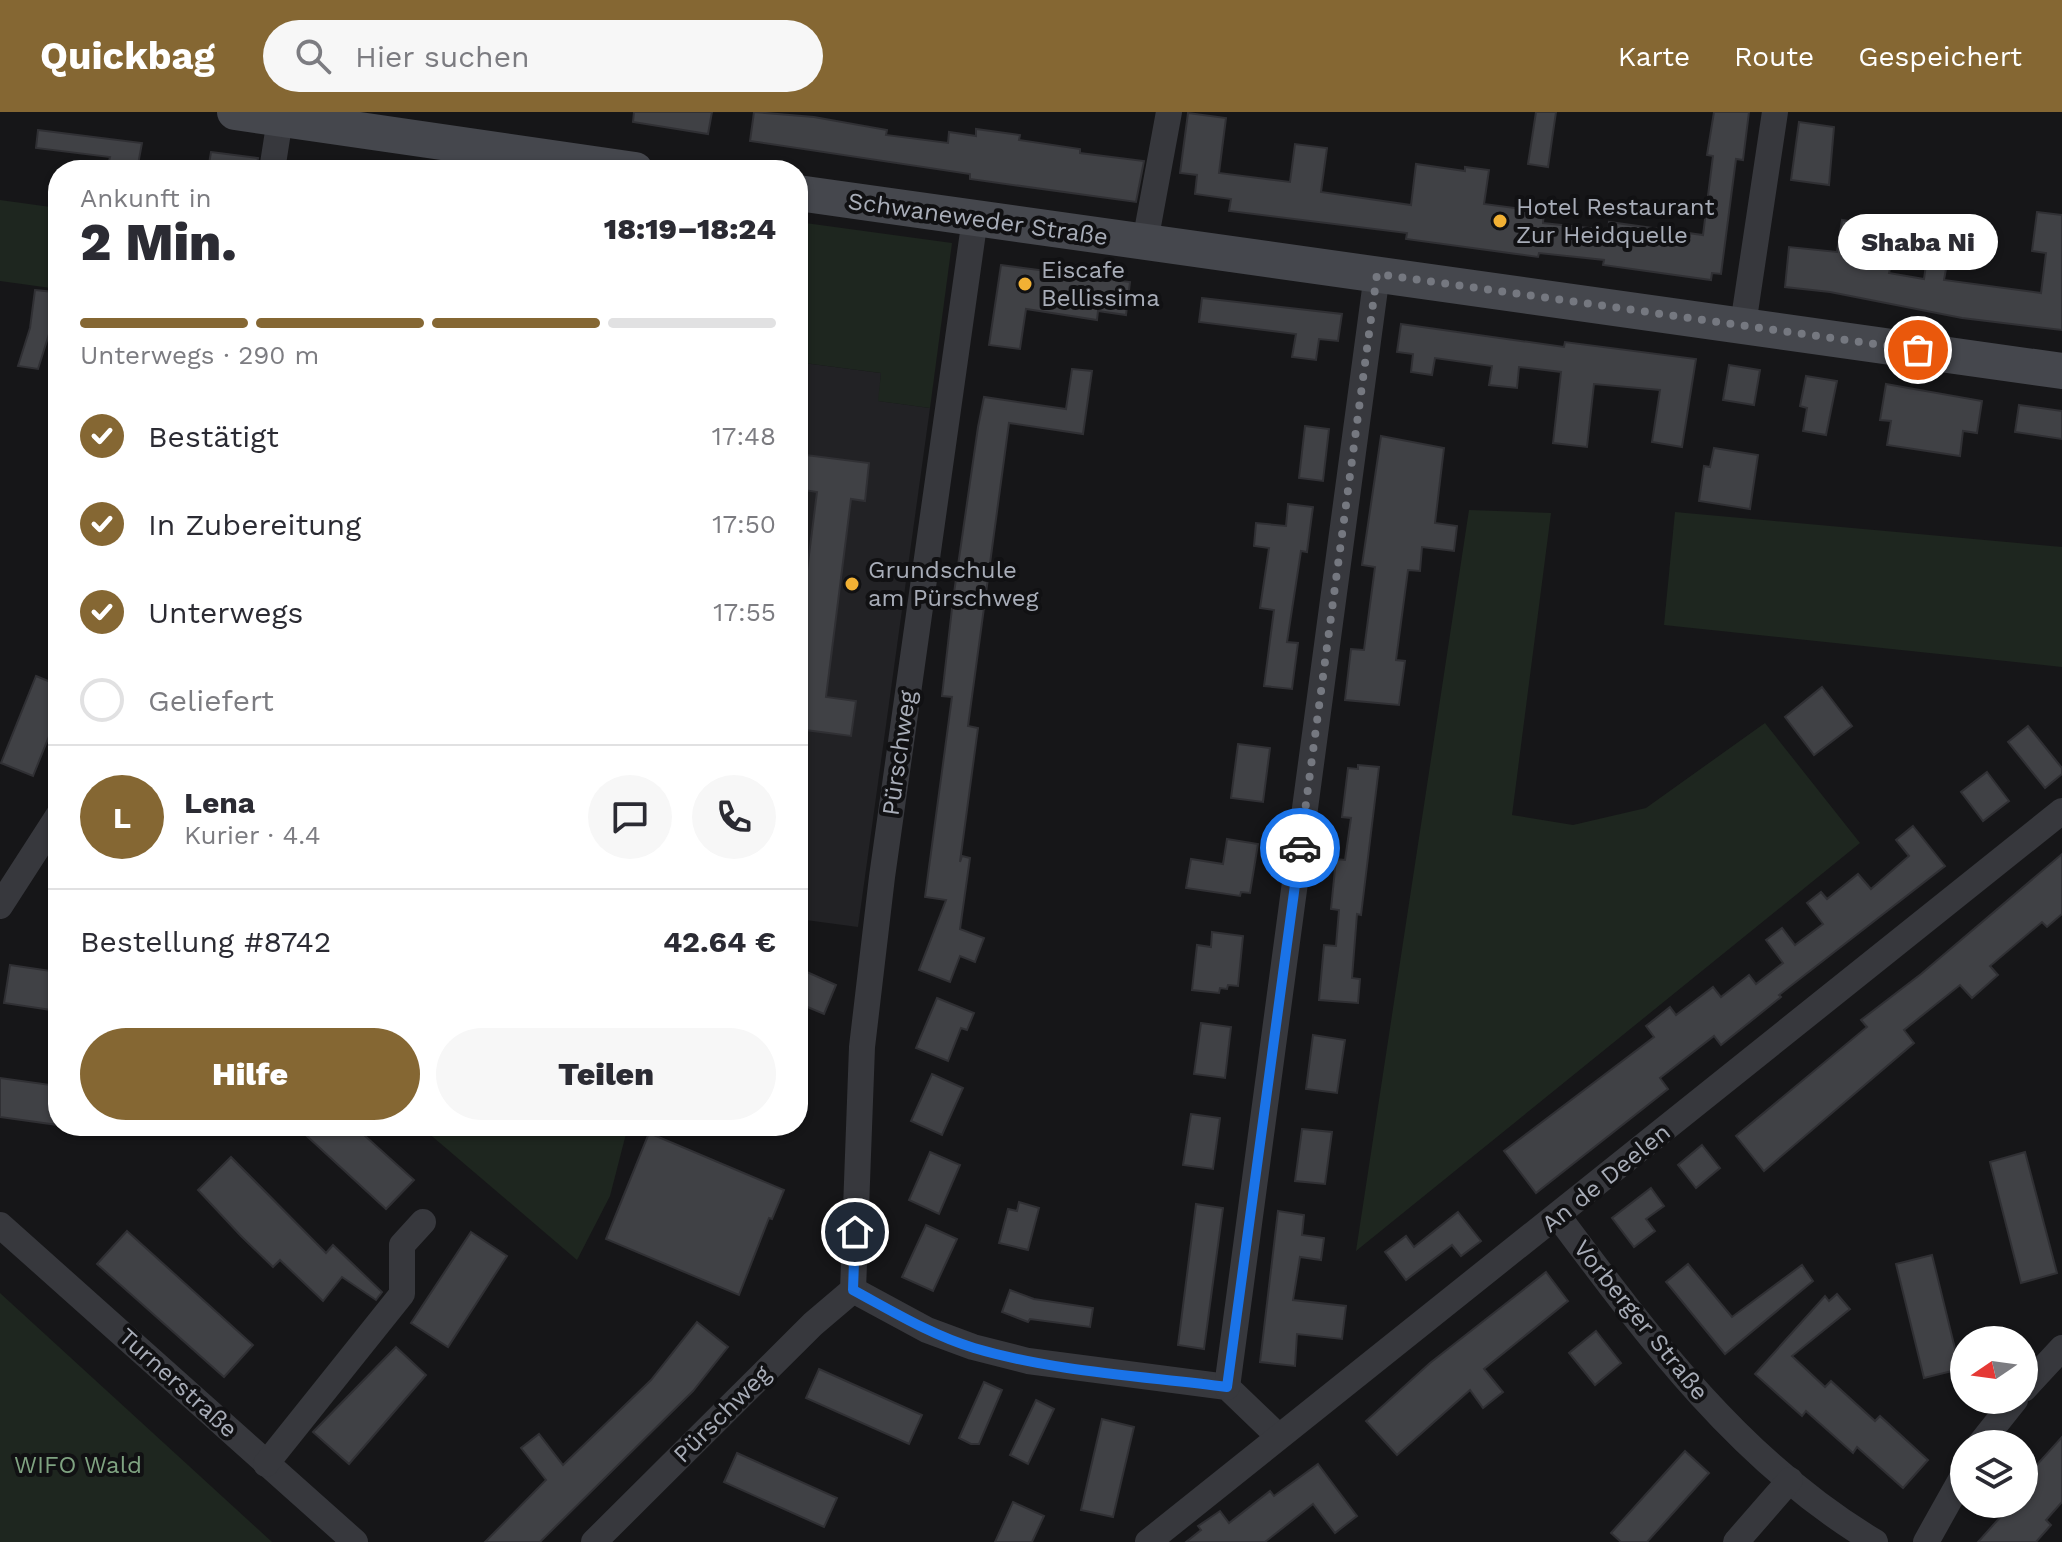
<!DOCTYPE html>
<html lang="de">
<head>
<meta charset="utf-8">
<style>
	:root { --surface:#fff; --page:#f7f7f7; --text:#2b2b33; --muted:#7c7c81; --line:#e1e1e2; --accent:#856733 }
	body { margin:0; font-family:"Work Sans",sans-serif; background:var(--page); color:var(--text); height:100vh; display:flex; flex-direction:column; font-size:30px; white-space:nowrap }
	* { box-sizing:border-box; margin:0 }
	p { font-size:26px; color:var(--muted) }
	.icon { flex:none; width:44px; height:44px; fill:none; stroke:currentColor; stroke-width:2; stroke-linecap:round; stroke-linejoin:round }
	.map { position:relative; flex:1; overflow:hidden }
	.drawer { position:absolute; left:48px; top:48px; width:760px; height:976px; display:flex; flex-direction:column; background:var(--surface); border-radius:32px; box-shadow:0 2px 6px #0004 }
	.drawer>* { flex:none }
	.needle { width:52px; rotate:257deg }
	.tools { position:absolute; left:1950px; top:1214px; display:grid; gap:16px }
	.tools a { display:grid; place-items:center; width:88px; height:88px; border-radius:50%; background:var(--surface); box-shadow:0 2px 6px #0004; font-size:40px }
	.pin { position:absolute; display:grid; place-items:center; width:68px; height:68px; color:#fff; margin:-34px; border:4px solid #fff; border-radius:50%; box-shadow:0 2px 8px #0007 }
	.courier { position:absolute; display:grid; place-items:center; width:80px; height:80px; margin:-40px; border:6px solid #1a73e8; border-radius:50%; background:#fff; color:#222; box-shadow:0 2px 10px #0007 }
	.bubble { position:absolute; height:56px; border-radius:28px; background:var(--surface); box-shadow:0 2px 6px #0004; font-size:26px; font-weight:800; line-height:56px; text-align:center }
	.headline em { font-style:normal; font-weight:800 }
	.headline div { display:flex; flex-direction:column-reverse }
	.headline { display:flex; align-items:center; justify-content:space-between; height:136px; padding:0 32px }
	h1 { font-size:52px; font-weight:800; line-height:60px }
	.bar { display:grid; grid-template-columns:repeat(4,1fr); gap:12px 8px; align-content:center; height:96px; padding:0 32px }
	.bar i { height:10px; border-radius:6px; background:var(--line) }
	.bar .current { background:var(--accent) }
	.bar p { grid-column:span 4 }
	.line { display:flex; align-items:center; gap:20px; padding:0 32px; border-top:2px solid var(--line) }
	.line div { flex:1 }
	.round { display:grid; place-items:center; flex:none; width:84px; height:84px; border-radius:42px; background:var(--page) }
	ol { padding:0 32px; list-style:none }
	li { display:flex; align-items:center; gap:24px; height:88px }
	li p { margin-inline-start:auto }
	li .icon { padding:8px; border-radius:50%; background:var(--accent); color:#fff; stroke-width:4 }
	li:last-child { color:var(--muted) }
	li i { width:44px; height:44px; border:4px solid var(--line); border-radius:50% }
	.action { display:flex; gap:16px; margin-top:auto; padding:16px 32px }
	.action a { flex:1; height:92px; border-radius:48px; background:var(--accent); color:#fff; font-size:32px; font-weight:800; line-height:92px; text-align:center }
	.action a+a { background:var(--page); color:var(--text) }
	header { display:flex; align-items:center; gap:48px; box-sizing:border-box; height:112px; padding:0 40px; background:var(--accent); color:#fff }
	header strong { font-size:38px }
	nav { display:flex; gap:44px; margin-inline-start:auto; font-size:28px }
	.search { width:560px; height:72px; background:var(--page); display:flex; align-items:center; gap:20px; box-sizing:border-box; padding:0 28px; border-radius:44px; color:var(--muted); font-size:30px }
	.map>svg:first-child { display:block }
	.built { fill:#222225 }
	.green { fill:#1e261f }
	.building { fill:#404145; stroke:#303034; stroke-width:2 }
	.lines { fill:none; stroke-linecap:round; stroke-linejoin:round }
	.street { stroke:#37383d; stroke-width:26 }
	.secondary { stroke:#45474d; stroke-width:36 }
	.done { stroke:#757880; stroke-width:8; stroke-dasharray:0 14.4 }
	.route { stroke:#1a73e8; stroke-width:10 }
	.poi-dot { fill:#f2b134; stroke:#111113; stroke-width:3 }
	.labels { text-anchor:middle; stroke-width:8; stroke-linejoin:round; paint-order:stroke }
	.poi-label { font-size:24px; fill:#a8adb8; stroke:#111113; text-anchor:start }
	.street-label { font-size:24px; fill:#a8adb8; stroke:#111113 }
	.park-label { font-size:24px; fill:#7fa381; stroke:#111113 }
</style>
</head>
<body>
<header>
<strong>Quickbag</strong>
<div class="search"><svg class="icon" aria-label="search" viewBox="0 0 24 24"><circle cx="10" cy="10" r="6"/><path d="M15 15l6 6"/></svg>Hier suchen</div>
<nav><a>Karte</a><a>Route</a><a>Gespeichert</a></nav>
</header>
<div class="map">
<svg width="2062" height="1430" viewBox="0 0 2062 1430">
	<rect width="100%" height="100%" fill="#161618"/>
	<polygon class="built" points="804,251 881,261 879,289 930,296 858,815 798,807 798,283"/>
	<g class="green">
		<polygon points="0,88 58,96 58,177 0,169"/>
		<polygon points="798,110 952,131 930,296 878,289 881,261 804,251 798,283"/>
		<polygon points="1469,398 1551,401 1512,703 1573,713 1646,696 1765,611 1860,731 1356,1139"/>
		<polygon points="1675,400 2062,435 2062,555 1664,513"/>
		<polygon points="420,1014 628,1014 610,1084 577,1148"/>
		<polygon points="0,1181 272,1430 0,1430"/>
	</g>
	<g class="building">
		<polygon points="634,0 712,0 708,22 633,10"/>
		<polygon points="754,0 814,5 887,18 886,23 948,31 949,20 976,24 976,17 1020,23 1019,28 1080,37 1080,41 1144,49 1136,90 970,67 970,62 750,29"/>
		<polygon points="1536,0 1556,0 1548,55 1528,52"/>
		<polygon points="1714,0 1749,0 1743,48 1736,47 1721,162 1712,161 1711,168 1603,153 1604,148 1539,141 1538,145 1406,127 1407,121 1229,99 1231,87 1195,82 1197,63 1180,61 1188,1 1226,6 1219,61 1290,70 1295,32 1327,36 1321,80 1411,93 1416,52 1465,59 1465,55 1489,58 1484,92 1544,100 1543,111 1608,118 1609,110 1703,123 1713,44 1707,43"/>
		<polygon points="1799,10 1834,15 1829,73 1791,68"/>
		<polygon points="38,18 142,31 137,58 107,58 110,45 36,36"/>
		<polygon points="211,40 258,46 256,58 208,58"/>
		<polygon points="2037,100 2062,103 2062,218 1962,206 1830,180 1785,175 1789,135 1837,140 1842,108 1874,113 1868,153 1890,157 1889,161 1924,167 1926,153 1946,157 1944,168 2041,181 2046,141 2032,139"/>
		<polygon points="1001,153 1130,170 1126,203 1098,199 1097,208 1026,197 1020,237 989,233"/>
		<polygon points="35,178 54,180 50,219 38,257 18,254 30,216"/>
		<polygon points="1202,186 1342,202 1338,229 1319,227 1316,248 1292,245 1296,222 1199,210"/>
		<polygon points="1401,212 1564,235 1565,230 1696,247 1682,335 1652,330 1660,278 1594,272 1587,335 1553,331 1561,260 1519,255 1517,276 1489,273 1492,254 1435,246 1432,263 1411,260 1413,242 1397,240"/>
		<polygon points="1729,253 1760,258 1754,293 1723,288"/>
		<polygon points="1072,257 1092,259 1083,322 1009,311 968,614 978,616 960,750 962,744 970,746 960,817 984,826 975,850 960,844 950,870 919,858 946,788 925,785 952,585 942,584 953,488 978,315 984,285 1066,297"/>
		<polygon points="1806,264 1837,269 1826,323 1803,319 1807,296 1800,294"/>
		<polygon points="1886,272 1982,289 1977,321 1963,319 1960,344 1887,333 1891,309 1880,308"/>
		<polygon points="2019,293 2062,299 2062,327 2015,320"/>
		<polygon points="1305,314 1329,317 1323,369 1299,366"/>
		<polygon points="1381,324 1444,336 1435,411 1457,414 1454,439 1422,435 1420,459 1408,458 1396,548 1405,549 1399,593 1345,588 1351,537 1364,538 1375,455 1362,453"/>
		<polygon points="1714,336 1758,343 1750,397 1699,389 1704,354 1710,355"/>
		<polygon points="798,342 869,351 865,389 851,387 826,585 856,589 851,624 798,617 798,529 817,380 798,377"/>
		<polygon points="1288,392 1313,395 1307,440 1301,439 1287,530 1298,531 1292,577 1264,574 1274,498 1260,496 1269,436 1254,434 1256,411 1286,414"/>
		<polygon points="36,564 58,573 58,602 33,664 1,651"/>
		<polygon points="1822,575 1852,614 1814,643 1785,605"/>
		<polygon points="2028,614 2062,656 2062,662 2045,676 2008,630"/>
		<polygon points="1238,632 1270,636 1263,690 1231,686"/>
		<polygon points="1358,653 1379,655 1361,803 1357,802 1352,866 1360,867 1358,891 1319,888 1324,833 1336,834 1339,798 1331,797 1336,747 1345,748 1351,706 1342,705 1348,656 1358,657"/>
		<polygon points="1987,660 2009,689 1983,709 1961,680"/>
		<polygon points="1913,714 1945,754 1779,883 1781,885 1721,933 1714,924 1660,966 1668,977 1536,1081 1504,1039 1654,925 1646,914 1670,895 1676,903 1713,875 1721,885 1749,863 1756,872 1783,851 1766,828 1782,816 1795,833 1823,812 1807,791 1821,780 1827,787 1858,762 1871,777 1909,744 1896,728"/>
		<polygon points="1227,727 1258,732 1250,781 1241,780 1240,784 1186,776 1191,747 1223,752"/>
		<polygon points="2062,742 2062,802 2047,815 2042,810 1990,854 1998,863 1972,886 1960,873 1904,918 1914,931 1764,1059 1736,1024 1867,915 1861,908 1921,862"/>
		<polygon points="1212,820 1243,824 1238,874 1228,873 1227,877 1220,876 1219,881 1192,878 1197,833 1211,835"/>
		<polygon points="10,853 58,860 58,899 4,891"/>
		<polygon points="798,856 836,873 824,902 798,891"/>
		<polygon points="937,886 974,901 967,918 961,916 948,949 916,936"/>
		<polygon points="1201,911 1231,915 1225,966 1194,962"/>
		<polygon points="1313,923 1345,928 1337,981 1306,977"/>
		<polygon points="932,962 963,976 942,1023 911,1009"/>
		<polygon points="0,966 58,974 58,1013 0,1005"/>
		<polygon points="1191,1002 1220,1006 1213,1057 1183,1053"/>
		<polygon points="296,1014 354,1014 414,1068 386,1097"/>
		<polygon points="1302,1017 1332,1020 1325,1072 1295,1069"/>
		<polygon points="649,1021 784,1078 772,1107 769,1106 739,1183 606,1127"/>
		<polygon points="1702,1033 1720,1056 1696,1076 1678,1053"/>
		<polygon points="930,1040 960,1053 939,1102 909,1088"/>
		<polygon points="2025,1040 2057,1161 2021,1171 1990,1050"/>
		<polygon points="231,1045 326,1141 333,1133 382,1180 376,1188 342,1165 323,1189 280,1148 273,1155 241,1124 198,1078"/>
		<polygon points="1651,1076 1664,1094 1646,1107 1655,1119 1634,1135 1612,1106"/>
		<polygon points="1019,1090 1039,1096 1028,1138 999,1131 1008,1097 1017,1099"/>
		<polygon points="1196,1092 1223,1096 1204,1237 1178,1233"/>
		<polygon points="1278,1099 1304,1103 1302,1123 1324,1126 1321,1148 1300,1145 1293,1188 1346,1194 1342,1227 1297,1222 1295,1254 1260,1250"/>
		<polygon points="1458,1100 1481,1129 1461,1144 1452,1133 1406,1168 1385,1140 1406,1124 1414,1135"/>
		<polygon points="926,1113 957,1127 933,1179 902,1165"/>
		<polygon points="127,1119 253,1233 224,1265 97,1152"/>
		<polygon points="471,1120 507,1144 448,1235 411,1211"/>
		<polygon points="1932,1143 1960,1257 1924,1266 1896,1152"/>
		<polygon points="1688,1152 1732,1205 1802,1153 1813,1169 1725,1242 1666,1170"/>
		<polygon points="1546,1160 1568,1189 1484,1257 1503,1280 1483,1296 1470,1278 1397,1343 1366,1309 1430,1251"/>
		<polygon points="1010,1178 1034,1187 1093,1196 1090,1215 1030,1207 1028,1210 1002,1200"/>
		<polygon points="1837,1182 1850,1197 1792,1244 1825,1275 1831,1269 1875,1309 1880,1304 1928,1348 1903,1376 1857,1335 1853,1341 1806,1299 1802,1304 1755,1262 1825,1184 1829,1189"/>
		<polygon points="697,1210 728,1235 693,1279 540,1430 485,1430 546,1368 521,1336 539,1322 563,1353 651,1268"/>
		<polygon points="1596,1219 1621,1251 1595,1273 1569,1241"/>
		<polygon points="396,1235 426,1263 349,1352 313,1320"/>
		<polygon points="819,1257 922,1303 909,1332 806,1286"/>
		<polygon points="984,1270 1002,1278 979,1332 971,1332 959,1326"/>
		<polygon points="1036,1288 1054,1297 1028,1352 1010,1343"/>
		<polygon points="1102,1307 1134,1315 1113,1405 1081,1398"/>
		<polygon points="2062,1325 2062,1390 2046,1408 2051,1413 2036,1430 1978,1430 2012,1392 2024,1392 2024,1367"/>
		<polygon points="1685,1339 1709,1361 1647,1430 1621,1430 1611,1421"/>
		<polygon points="737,1341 837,1386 824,1415 724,1370"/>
		<polygon points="1318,1352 1357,1404 1335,1421 1313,1392 1265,1430 1186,1430 1201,1418 1198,1414 1220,1399 1229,1411 1270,1379 1274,1384"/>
		<polygon points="1013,1390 1044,1404 1032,1430 995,1430"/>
	</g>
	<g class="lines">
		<g class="street">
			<polyline points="272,58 280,7"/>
			<polyline points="1145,130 1169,0"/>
			<polyline points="1743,213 1775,0"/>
			<polyline points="0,794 58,704"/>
			<path d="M1558,1104C1649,1226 1742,1351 1875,1430"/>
			<polyline points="0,1113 355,1430"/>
			<polyline points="853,1178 927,1218 973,1235 1028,1249 1227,1275 1278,1324"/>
			<polyline points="1227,1275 1377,162"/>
			<polyline points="2024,1277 2062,1236"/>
			<polyline points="1980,1332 2015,1288"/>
			<polyline points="266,1352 402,1182 402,1133 423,1110"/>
			<polyline points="594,1430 813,1212 853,1178 862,935 882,765 975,106"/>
			<polyline points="1148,1430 2062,699"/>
			<polyline points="1736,1430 1790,1368"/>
			<polyline points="1926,1430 1964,1362"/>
		</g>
		<g class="secondary">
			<polyline points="235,0 635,58"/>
			<polyline points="798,81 2062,259"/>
		</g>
	</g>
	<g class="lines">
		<polyline class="done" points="1300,736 1377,162 1918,238"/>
		<path class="route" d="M855,1120L853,1178C892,1199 931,1223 974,1236C1055,1260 1143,1264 1227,1275L1300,736"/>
	</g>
	<g class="poi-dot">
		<circle cx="1500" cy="109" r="8"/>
		<circle cx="1025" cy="172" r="8"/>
		<circle cx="852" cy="472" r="8"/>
	</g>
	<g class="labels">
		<g class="poi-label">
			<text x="1516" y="103">Hotel Restaurant<tspan x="1516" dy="28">Zur Heidquelle</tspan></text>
			<text x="1041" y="166">Eiscafe<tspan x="1041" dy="28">Bellissima</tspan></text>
			<text x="868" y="466">Grundschule<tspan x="868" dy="28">am Pürschweg</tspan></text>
		</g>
		<g class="street-label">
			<text transform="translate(978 107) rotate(8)" y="8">Schwaneweder Straße</text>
			<text transform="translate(899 641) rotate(-82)" y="8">Pürschweg</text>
			<text transform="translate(1606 1066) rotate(-39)" y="8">An de Deelen</text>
			<text transform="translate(1641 1208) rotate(51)" y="8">Vorberger Straße</text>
			<text transform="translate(178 1271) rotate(42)" y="8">Turnerstraße</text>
			<text transform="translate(722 1302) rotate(-45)" y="8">Pürschweg</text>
		</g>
		<g class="park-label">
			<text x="78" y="1361">WIFO Wald</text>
		</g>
	</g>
</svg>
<div class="tools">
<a><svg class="needle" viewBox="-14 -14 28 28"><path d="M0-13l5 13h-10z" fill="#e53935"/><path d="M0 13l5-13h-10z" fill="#7c7c81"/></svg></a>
<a><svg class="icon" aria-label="layers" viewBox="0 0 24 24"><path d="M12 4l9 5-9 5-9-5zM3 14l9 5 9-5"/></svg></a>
</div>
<div class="pin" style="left:1918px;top:238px;background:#ea580c"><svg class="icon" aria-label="bag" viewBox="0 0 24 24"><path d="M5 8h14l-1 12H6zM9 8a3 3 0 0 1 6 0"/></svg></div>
<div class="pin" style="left:855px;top:1120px;background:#1f2937"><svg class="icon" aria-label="home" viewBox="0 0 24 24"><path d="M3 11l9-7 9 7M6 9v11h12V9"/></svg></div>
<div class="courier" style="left:1300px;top:736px"><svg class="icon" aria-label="car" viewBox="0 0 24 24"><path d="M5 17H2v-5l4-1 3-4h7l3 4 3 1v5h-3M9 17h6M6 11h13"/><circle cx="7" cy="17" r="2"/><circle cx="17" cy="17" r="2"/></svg></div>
<div class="bubble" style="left:1838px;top:102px;width:160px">Shaba Ni</div>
<section class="drawer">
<div class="headline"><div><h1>2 Min.</h1><p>Ankunft in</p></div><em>18:19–18:24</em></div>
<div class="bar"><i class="current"></i><i class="current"></i><i class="current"></i><i></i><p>Unterwegs · 290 m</p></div>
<ol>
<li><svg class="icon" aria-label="check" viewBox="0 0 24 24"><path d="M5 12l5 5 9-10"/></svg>Bestätigt<p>17:48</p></li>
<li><svg class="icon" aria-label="check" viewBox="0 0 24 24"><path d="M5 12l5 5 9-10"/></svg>In Zubereitung<p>17:50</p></li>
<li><svg class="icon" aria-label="check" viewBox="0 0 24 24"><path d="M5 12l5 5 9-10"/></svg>Unterwegs<p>17:55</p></li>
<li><i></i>Geliefert</li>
</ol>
<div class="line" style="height:144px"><b class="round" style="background:var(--accent);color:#fff">L</b><div><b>Lena</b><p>Kurier · 4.4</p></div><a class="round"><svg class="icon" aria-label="chat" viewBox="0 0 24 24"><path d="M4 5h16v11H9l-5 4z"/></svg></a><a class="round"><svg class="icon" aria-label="phone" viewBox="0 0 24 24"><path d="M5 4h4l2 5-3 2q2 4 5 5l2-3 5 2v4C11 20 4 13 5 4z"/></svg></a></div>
<div class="line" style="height:104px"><div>Bestellung #8742</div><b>42.64 €</b></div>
<div class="action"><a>Hilfe</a><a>Teilen</a></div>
</section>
</div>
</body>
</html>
